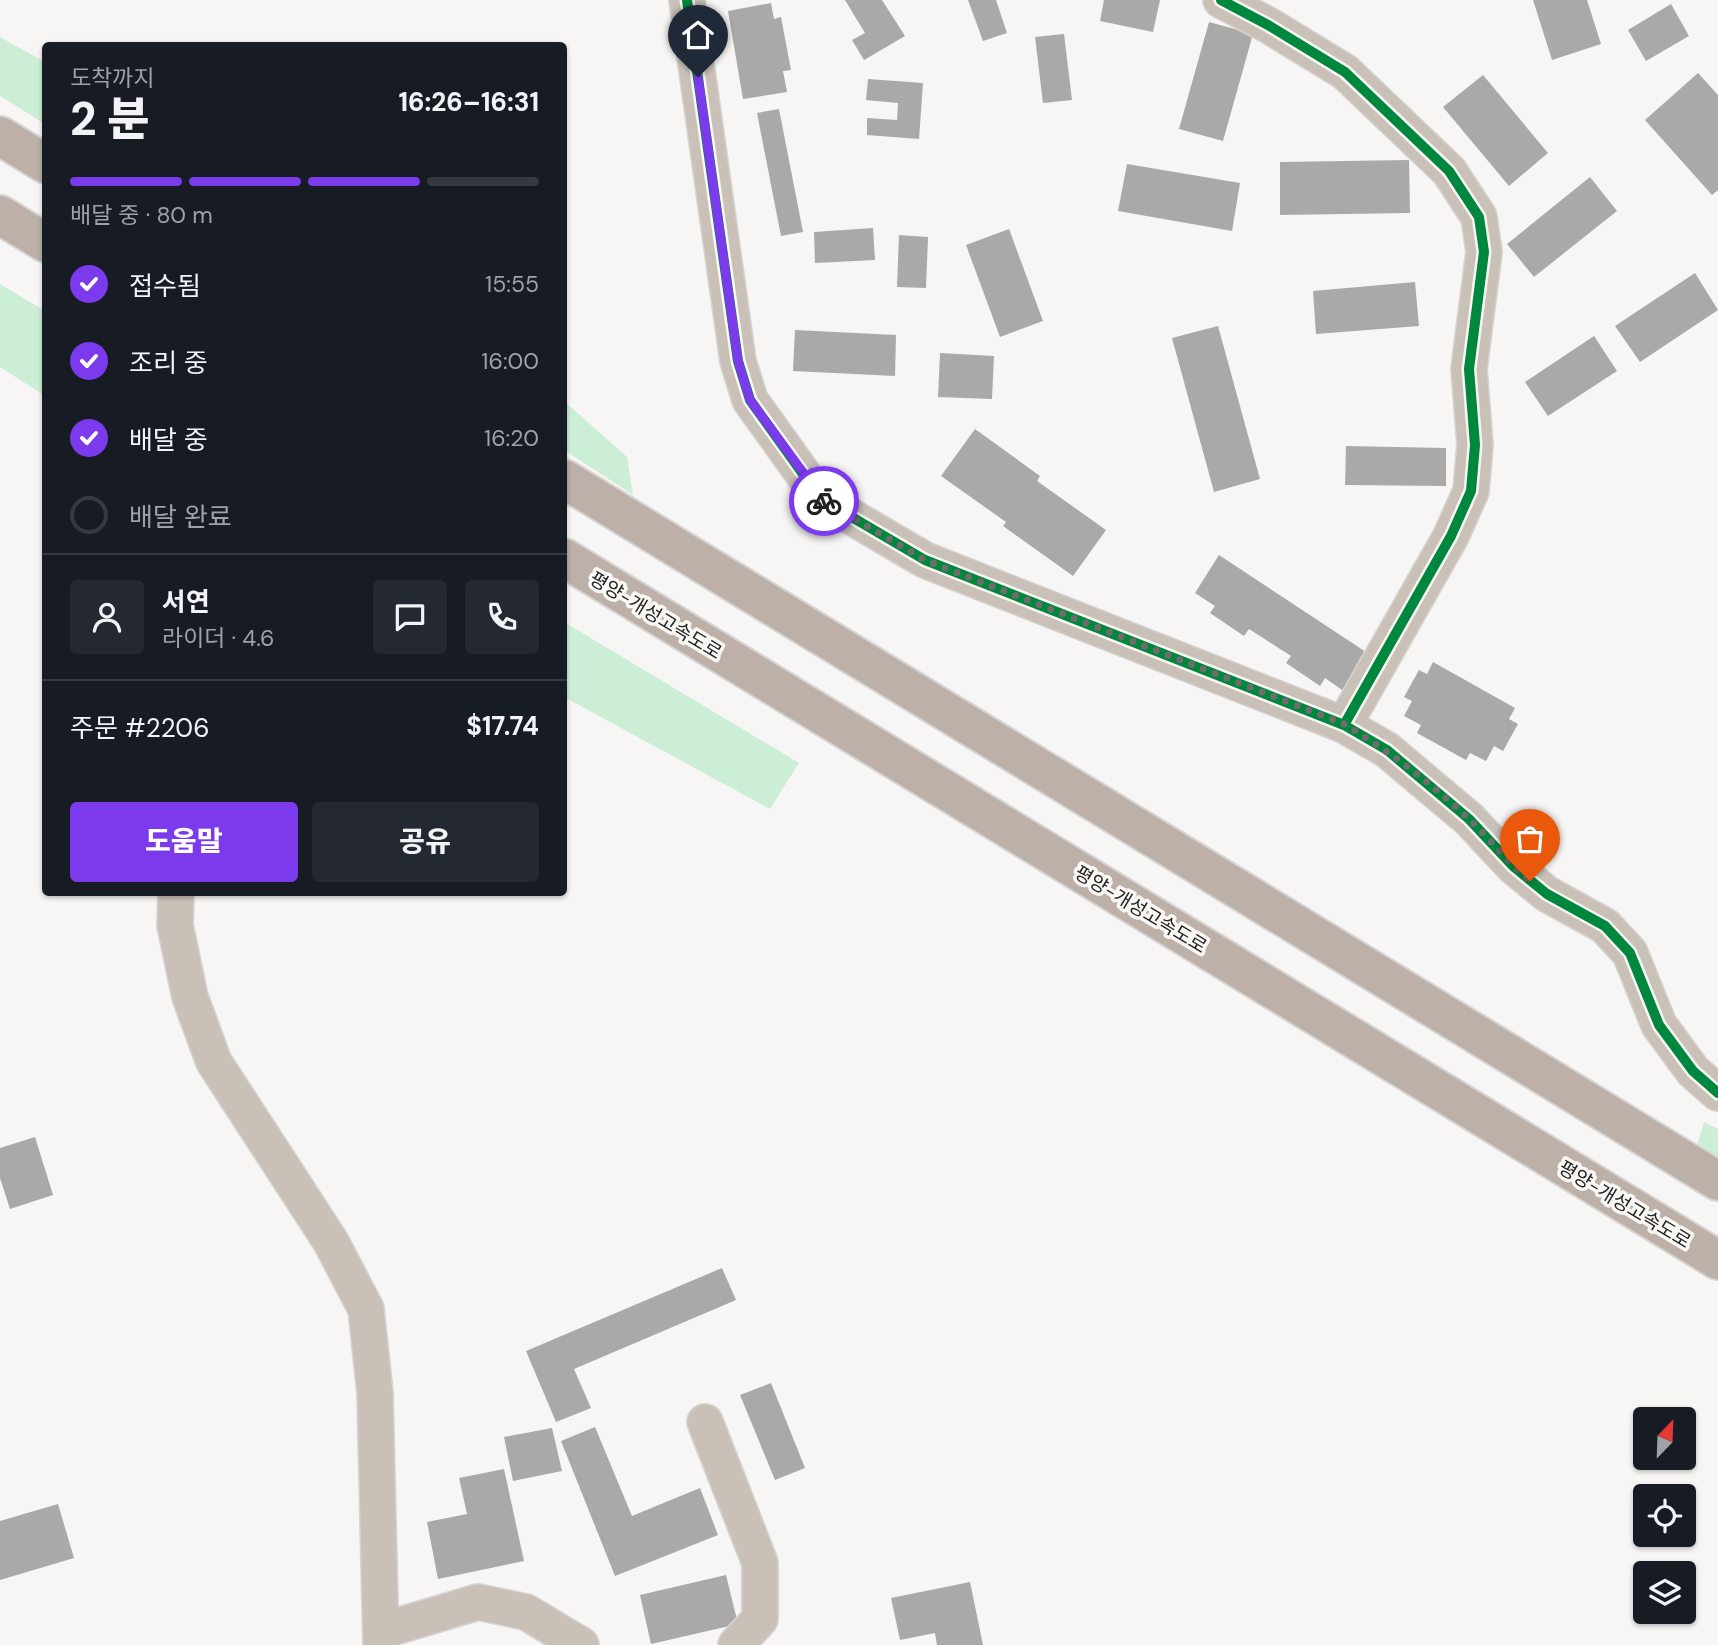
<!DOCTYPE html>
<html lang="ko">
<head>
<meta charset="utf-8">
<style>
	:root { --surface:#171b24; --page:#242831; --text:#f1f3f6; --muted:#9ea1a6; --line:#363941; --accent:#7c3aed }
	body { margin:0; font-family:"DM Sans","Noto Sans KR",sans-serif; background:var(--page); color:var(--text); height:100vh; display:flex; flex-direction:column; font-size:26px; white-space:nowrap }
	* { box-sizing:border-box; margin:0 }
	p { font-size:23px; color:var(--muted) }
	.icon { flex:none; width:38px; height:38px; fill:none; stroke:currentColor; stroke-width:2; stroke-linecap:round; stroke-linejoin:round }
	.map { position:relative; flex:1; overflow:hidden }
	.panel { position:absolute; left:42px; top:42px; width:525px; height:854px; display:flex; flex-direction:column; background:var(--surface); border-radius:7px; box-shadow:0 2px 5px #0004 }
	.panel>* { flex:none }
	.needle { width:46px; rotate:23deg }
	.tools { position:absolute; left:1633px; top:1407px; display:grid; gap:14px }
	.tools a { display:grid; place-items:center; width:63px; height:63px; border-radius:7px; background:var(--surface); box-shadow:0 2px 5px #0004; font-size:35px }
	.pin { position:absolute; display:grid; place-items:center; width:60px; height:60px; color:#fff; margin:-72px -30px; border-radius:50% 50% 50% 0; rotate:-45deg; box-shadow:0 0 7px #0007 }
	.pin .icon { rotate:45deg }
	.courier { position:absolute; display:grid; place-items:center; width:70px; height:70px; margin:-35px; border:5px solid #7c3aed; border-radius:50%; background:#fff; color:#222; box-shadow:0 2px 9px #0007 }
	.summary em { font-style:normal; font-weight:800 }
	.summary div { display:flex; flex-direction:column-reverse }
	.summary { display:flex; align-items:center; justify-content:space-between; height:119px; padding:0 28px }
	h1 { font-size:46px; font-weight:800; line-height:52px }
	.bar { display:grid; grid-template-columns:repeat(4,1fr); gap:10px 7px; align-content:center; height:84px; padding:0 28px }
	.bar i { height:9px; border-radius:5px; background:var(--line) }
	.bar .on { background:var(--accent) }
	.bar p { grid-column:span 4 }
	.line { display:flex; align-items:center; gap:18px; padding:0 28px; border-top:2px solid var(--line) }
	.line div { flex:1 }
	.round { display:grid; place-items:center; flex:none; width:74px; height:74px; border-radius:7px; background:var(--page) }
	ol { padding:0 28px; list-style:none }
	li { display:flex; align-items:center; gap:21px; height:77px }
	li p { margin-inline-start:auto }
	li .icon { padding:7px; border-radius:50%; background:var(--accent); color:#fff; stroke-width:4 }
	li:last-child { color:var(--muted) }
	li i { width:38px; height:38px; border:4px solid var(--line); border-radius:50% }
	.button { display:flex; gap:14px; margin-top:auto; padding:14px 28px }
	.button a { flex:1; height:80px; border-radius:7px; background:var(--accent); color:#fff; font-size:28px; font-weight:800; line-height:80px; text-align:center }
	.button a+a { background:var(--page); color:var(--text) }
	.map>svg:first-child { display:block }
	.green { fill:#cceed7 }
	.building { fill:#aaa9a8 }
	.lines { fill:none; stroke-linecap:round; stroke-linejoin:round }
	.minor-casing { stroke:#d5d4d3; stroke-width:38 }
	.motorway-casing { stroke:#d5d4d3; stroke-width:42 }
	.minor { stroke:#c9c0b8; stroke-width:35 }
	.motorway { stroke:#bcb0a8; stroke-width:38 }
	.cycleway-casing { stroke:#f9f7f3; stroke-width:15 }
	.cycleway { stroke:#00873e; stroke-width:10 }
	.done { stroke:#6e6d6c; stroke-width:7; stroke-dasharray:0 12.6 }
	.route { stroke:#7c3aed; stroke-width:9 }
	.labels { text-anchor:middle; stroke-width:7; stroke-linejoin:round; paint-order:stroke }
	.street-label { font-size:19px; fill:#242322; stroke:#f9f7f3 }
</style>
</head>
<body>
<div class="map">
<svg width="1718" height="1645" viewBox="0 0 1718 1645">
	<rect width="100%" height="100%" fill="#f8f6f4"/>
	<g class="green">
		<polygon points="0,37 45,62 45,124 0,96"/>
		<polygon points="0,284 45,311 45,396 0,367"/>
		<polygon points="564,403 572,408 627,457 633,495 564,450"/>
		<polygon points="564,622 799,763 770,809 564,697"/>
		<polygon points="1704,1122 1718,1129 1718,1159 1697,1146"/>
	</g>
	<g class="building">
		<polygon points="845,0 882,0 905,36 864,60 852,40 865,33"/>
		<polygon points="968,0 996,0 1007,33 983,41"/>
		<polygon points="1104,0 1160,0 1153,32 1100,21"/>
		<polygon points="1533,0 1587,0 1601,44 1552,60"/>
		<polygon points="771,3 774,19 781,17 791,70 783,71 787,92 743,99 728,11"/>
		<polygon points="1671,4 1689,36 1646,61 1628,30"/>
		<polygon points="1209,22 1253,34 1223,141 1179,129"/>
		<polygon points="1064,34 1072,100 1043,103 1035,37"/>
		<polygon points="1698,73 1718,95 1718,190 1712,195 1645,120"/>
		<polygon points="1483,75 1548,153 1509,186 1443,107"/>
		<polygon points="868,79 923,83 919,139 867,135 867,118 897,120 898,103 866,100"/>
		<polygon points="779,109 803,232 781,236 757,113"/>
		<polygon points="1409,160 1410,213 1280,215 1280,162"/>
		<polygon points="1127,164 1240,183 1232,231 1118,211"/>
		<polygon points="1590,177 1617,211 1534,277 1507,244"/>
		<polygon points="873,228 875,260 815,263 814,232"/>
		<polygon points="1009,229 1043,321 1000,337 966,245"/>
		<polygon points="899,235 928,237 926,288 897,287"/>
		<polygon points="1695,273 1718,310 1640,362 1615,326"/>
		<polygon points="1415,282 1419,326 1316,334 1313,291"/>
		<polygon points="1218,326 1260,479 1214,492 1172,338"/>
		<polygon points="795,330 896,335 895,376 793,371"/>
		<polygon points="1594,336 1617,371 1548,416 1525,382"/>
		<polygon points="940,353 994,356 992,399 938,397"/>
		<polygon points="975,429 1040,476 1037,481 1106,530 1073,576 1003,526 1006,522 941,476"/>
		<polygon points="1346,446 1446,448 1446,486 1345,485"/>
		<polygon points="1219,555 1369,654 1345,692 1325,678 1320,686 1286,663 1291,656 1249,629 1244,636 1210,613 1215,606 1195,593"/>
		<polygon points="1433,662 1515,708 1509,719 1518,724 1503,751 1494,746 1486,761 1470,753 1466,760 1417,733 1421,725 1404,716 1412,701 1404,697 1419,670 1427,674"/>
		<polygon points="35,1137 53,1195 10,1209 0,1178 0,1148"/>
		<polygon points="722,1268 736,1300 574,1369 591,1408 556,1422 526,1351"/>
		<polygon points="771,1383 805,1468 775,1480 740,1395"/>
		<polygon points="595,1427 632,1516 700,1488 718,1535 615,1576 561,1441"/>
		<polygon points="552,1428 562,1471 513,1481 504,1437"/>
		<polygon points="504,1469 524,1561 438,1579 427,1522 467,1514 459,1478"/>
		<polygon points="58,1504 74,1558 0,1580 0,1521"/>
		<polygon points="726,1575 738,1624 651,1644 640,1595"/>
		<polygon points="970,1582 983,1645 937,1645 935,1633 900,1640 891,1598"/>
	</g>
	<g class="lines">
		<defs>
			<g id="minor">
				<polyline points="687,0 738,361 750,400 821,499 925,560 1344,725 1387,750 1469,819 1514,867 1547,894 1605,926 1630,953 1659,1025 1693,1071 1718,1093"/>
				<polyline points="1221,0 1268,25 1345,72 1449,171 1479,217 1484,252 1469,369 1475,445 1471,491 1451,536 1344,725"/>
				<polyline points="176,892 175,925 190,997 214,1062 331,1242 366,1309 375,1393 381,1645"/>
				<polyline points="705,1422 760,1563 760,1619 736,1645"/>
				<polyline points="381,1631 478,1602 526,1612 581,1645"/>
			</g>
			<g id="motorway">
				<polyline points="0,136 46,164"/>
				<polyline points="0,215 46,243"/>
				<polyline points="564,479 1718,1181"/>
				<polyline points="564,558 1718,1260"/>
			</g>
		</defs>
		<use href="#minor" class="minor-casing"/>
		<use href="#motorway" class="motorway-casing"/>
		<use href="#minor" class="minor"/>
		<use href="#motorway" class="motorway"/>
		<defs>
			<g id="cycleway">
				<polyline points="687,0 738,361 750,400 821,499 925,560 1344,725 1387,750 1469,819 1514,867 1547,894 1605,926 1630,953 1659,1025 1693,1071 1718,1093"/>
				<polyline points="1221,0 1268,25 1345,72 1449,171 1479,217 1484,252 1469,369 1475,445 1471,491 1451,536 1344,725"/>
			</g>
		</defs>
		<use href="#cycleway" class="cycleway-casing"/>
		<use href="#cycleway" class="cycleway"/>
	</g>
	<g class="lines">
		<path class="done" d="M824,501L925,560L1344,724C1389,751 1431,783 1469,819C1490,839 1508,862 1530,881"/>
		<polyline class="route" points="698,77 738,361 750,400 824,501"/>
	</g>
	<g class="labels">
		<g class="street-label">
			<text transform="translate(656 615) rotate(31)" y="7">평양-개성고속도로</text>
			<text transform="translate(1141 909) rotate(31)" y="7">평양-개성고속도로</text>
			<text transform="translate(1625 1204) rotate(31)" y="7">평양-개성고속도로</text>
		</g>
	</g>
</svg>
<div class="tools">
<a><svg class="needle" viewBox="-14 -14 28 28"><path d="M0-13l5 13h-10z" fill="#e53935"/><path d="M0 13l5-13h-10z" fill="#9ea1a6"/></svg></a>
<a><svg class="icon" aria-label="locate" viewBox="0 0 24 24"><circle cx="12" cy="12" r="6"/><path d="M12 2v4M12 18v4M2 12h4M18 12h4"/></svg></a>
<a><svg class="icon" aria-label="layers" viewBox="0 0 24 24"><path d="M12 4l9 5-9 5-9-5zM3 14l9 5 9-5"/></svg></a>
</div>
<div class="pin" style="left:1530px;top:881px;background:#ea580c"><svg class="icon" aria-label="bag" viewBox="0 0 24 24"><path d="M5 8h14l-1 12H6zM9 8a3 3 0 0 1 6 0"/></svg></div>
<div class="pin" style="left:698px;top:77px;background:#1f2937"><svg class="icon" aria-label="home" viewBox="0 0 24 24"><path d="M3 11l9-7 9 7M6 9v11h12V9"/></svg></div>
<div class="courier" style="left:824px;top:501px"><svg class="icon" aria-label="bike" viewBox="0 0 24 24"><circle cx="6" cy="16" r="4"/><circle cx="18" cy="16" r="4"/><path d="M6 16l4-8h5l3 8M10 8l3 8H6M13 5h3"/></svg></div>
<section class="panel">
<div class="summary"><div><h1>2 분</h1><p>도착까지</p></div><em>16:26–16:31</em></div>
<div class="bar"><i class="on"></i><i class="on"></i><i class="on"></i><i></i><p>배달 중 · 80 m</p></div>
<ol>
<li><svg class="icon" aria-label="check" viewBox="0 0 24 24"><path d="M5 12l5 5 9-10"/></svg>접수됨<p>15:55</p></li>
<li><svg class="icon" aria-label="check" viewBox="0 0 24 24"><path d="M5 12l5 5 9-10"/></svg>조리 중<p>16:00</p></li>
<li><svg class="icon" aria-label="check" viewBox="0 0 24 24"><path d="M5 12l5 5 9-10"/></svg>배달 중<p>16:20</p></li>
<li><i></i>배달 완료</li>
</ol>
<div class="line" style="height:126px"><a class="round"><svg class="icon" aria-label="person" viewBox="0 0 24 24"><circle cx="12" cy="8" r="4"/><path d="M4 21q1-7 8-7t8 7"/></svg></a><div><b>서연</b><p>라이더 · 4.6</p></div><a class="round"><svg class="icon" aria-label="chat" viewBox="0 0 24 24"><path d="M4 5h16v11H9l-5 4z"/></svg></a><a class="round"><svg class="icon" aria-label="phone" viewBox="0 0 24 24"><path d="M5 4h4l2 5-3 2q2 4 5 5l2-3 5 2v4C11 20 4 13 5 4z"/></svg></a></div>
<div class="line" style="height:91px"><div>주문 #2206</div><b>$17.74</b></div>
<div class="button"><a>도움말</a><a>공유</a></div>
</section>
</div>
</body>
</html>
